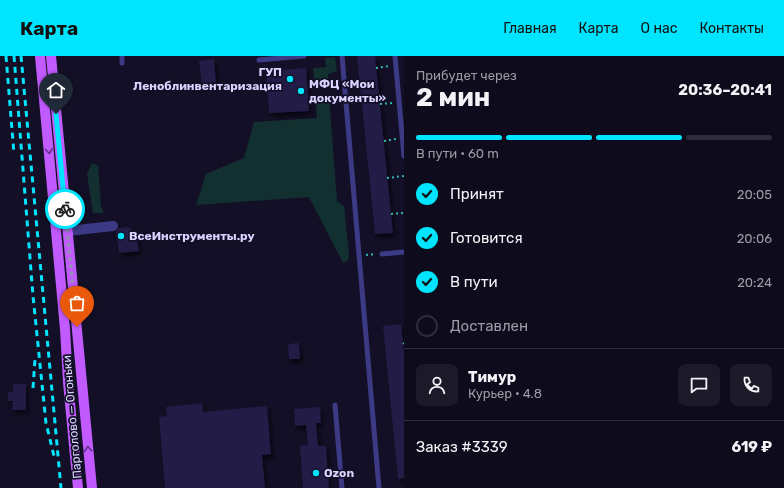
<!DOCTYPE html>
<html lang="ru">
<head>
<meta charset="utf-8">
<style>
	:root { --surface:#0e0b1c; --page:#1c1929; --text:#f1f3f6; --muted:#9b9ba3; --line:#2e2b3b; --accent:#00e5ff }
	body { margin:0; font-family:Rubik,sans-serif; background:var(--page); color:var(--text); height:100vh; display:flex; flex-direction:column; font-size:15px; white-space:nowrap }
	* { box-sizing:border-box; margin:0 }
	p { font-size:13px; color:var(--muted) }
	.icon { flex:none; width:22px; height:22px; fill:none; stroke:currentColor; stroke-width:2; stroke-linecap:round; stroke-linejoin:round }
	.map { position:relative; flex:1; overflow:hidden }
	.panel { display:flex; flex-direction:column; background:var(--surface); width:380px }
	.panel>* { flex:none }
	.pin { position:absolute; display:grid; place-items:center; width:34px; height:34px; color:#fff; margin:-41px -17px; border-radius:50% 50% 50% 0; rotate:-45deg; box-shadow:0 0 4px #0007 }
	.pin .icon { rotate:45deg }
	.courier { position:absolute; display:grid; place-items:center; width:40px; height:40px; margin:-20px; border:3px solid #00e5ff; border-radius:50%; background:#fff; color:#222; box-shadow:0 1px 5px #0007 }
	.headline em { font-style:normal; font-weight:700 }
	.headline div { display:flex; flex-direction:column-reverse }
	.headline { display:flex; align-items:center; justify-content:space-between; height:68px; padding:0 12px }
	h1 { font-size:26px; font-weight:700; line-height:30px }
	.bar { display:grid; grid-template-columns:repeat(4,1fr); gap:6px 4px; align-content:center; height:48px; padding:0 12px }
	.bar i { height:5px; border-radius:3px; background:var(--line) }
	.bar .selected { background:var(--accent) }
	.bar p { grid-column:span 4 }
	.line { display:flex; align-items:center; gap:10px; padding:0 12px; border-top:1px solid var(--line) }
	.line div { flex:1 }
	.round { display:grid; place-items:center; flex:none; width:42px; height:42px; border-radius:8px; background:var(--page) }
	ol { padding:0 12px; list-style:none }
	li { display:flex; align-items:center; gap:12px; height:44px }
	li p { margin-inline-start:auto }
	li .icon { padding:4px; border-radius:50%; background:var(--accent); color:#111; stroke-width:4 }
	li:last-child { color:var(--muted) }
	li i { width:22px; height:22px; border:2px solid var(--line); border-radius:50% }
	header { display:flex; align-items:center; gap:24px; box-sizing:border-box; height:56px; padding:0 20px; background:var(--accent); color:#111 }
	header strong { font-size:19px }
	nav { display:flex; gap:22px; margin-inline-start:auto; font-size:14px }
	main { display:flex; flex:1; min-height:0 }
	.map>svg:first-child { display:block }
	.green { fill:#12302f }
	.building { fill:#241b47; filter:url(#shadow) }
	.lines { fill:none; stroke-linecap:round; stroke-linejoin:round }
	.path { stroke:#2fb8b0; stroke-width:2; stroke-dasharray:2 3; stroke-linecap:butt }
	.lane { stroke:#3d3a85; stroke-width:5 }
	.street { stroke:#3d3a85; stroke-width:10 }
	.primary { stroke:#c25bff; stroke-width:10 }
	.rail { stroke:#00e5ff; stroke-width:3; stroke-dasharray:6 5; stroke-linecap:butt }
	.oneway { stroke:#623188 }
	.done { stroke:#948fb3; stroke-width:4; stroke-dasharray:0 7.2 }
	.route { stroke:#00e5ff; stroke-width:5 }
	.poi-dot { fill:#00e5ff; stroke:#130f26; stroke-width:1.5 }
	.labels { text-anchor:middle; stroke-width:3.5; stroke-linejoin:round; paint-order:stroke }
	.poi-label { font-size:12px; font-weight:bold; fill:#d9d4ff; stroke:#130f26; text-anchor:start }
	.street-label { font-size:12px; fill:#d9d4ff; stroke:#130f26 }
</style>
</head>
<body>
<header>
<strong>Карта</strong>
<nav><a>Главная</a><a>Карта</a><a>О нас</a><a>Контакты</a></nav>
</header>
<main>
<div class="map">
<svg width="404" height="432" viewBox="0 0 404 432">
	<defs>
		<filter id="shadow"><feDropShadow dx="2.5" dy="4" stdDeviation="2" flood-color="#0009"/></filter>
	</defs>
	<rect width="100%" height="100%" fill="#130f26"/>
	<g class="green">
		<polygon points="335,1 337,15 328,18 328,31 315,32 313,12 326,11 325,2"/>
		<polygon points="315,39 329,39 337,145 344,150 349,199 348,204 343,207 309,141 196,149 206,118 244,102 254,66 317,62"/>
		<polygon points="92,107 98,110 101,150 104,157 93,157 87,118"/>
	</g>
	<g class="building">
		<polygon points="357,0 375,0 393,177 375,178"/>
		<polygon points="214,3 216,27 202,29 199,5"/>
		<polygon points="306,12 309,55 269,57 266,15"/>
		<polygon points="128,171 136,178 139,195 119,197 116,176 119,172"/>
		<polygon points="401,268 404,299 404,422 398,423 383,270"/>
		<polygon points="299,287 300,303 289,303 288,288"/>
		<polygon points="13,328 26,328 26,354 12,354 13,345 8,345 8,336 13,336"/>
		<polygon points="202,347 203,356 267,350 271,398 262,399 265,432 165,432 159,361 167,360 166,351"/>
		<polygon points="320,351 321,367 316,367 318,390 326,390 329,432 303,432 300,390 308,389 306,369 295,370 294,353"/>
	</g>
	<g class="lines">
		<g class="path">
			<polyline points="376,12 389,10"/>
			<polyline points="380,48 393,47"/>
			<polyline points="384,85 396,83"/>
			<polyline points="387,122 404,120"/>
			<polyline points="391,158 404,157"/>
			<polyline points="366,199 375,198"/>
			<polyline points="403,288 404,287"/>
		</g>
		<g class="lane">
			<polyline points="122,0 122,7"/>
			<polyline points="342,0 379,432"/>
			<polyline points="395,0 404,100"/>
			<polyline points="259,4 304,0"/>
			<polyline points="382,198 404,196"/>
			<polyline points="335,349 342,432"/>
		</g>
		<polyline class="street" points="68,175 113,170"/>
		<g class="primary">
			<polyline points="40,0 65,273 68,326 78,432"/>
			<polyline points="51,0 92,432"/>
		</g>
		<g class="rail">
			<polyline points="6,0 14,98"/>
			<polyline points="14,0 33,240 46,367 54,400"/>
			<polyline points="21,0 61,432"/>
			<polyline points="33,332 35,303"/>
		</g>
	</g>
	<defs><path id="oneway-chevron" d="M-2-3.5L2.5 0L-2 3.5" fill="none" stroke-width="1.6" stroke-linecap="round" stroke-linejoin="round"/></defs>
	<g class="oneway">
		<use href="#oneway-chevron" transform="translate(49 95) rotate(85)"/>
		<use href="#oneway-chevron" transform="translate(88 393) rotate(-95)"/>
	</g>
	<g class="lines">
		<polyline class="done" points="65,153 77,271"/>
		<polyline class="route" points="56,58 65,153"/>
	</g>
	<g class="poi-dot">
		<circle cx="290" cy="23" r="4"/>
		<circle cx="301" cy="35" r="4"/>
		<circle cx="121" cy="180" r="4"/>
		<circle cx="316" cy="417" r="4"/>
	</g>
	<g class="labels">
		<g class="poi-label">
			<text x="282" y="20" text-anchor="end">ГУП<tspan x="282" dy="14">Леноблинвентаризация</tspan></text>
			<text x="309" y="32">МФЦ «Мои<tspan x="309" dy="14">документы»</tspan></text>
			<text x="129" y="184">ВсеИнструменты.ру</text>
			<text x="324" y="421">Ozon</text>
		</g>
		<g class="street-label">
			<text transform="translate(72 361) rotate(-95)" y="4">Парголово — Огоньки</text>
		</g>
	</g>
</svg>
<div class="pin" style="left:77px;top:271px;background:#ea580c"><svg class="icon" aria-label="bag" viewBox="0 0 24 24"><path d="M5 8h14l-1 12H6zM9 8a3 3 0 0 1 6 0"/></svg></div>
<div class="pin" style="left:56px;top:58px;background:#1f2937"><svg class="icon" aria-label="home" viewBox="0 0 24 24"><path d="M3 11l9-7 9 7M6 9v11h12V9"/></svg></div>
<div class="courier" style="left:65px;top:153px"><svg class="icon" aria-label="bike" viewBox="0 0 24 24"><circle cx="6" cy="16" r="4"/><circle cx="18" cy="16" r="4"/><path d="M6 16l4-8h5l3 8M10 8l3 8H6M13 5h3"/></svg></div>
</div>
<section class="panel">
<div class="headline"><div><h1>2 мин</h1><p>Прибудет через</p></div><em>20:36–20:41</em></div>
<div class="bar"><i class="selected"></i><i class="selected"></i><i class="selected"></i><i></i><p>В пути · 60 m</p></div>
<ol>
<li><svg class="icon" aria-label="check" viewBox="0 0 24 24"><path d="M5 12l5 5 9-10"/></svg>Принят<p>20:05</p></li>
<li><svg class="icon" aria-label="check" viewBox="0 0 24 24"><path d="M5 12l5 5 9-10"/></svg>Готовится<p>20:06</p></li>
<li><svg class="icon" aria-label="check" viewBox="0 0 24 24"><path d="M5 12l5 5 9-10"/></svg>В пути<p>20:24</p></li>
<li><i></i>Доставлен</li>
</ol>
<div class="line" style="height:72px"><a class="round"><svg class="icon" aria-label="person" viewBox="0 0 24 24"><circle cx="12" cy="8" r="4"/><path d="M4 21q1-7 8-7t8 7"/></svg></a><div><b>Тимур</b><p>Курьер · 4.8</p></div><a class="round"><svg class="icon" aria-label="chat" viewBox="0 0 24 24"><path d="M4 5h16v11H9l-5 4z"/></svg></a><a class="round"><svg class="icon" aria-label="phone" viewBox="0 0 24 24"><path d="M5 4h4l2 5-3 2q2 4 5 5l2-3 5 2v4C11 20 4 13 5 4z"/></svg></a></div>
<div class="line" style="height:52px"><div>Заказ #3339</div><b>619 ₽</b></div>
</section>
</main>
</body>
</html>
